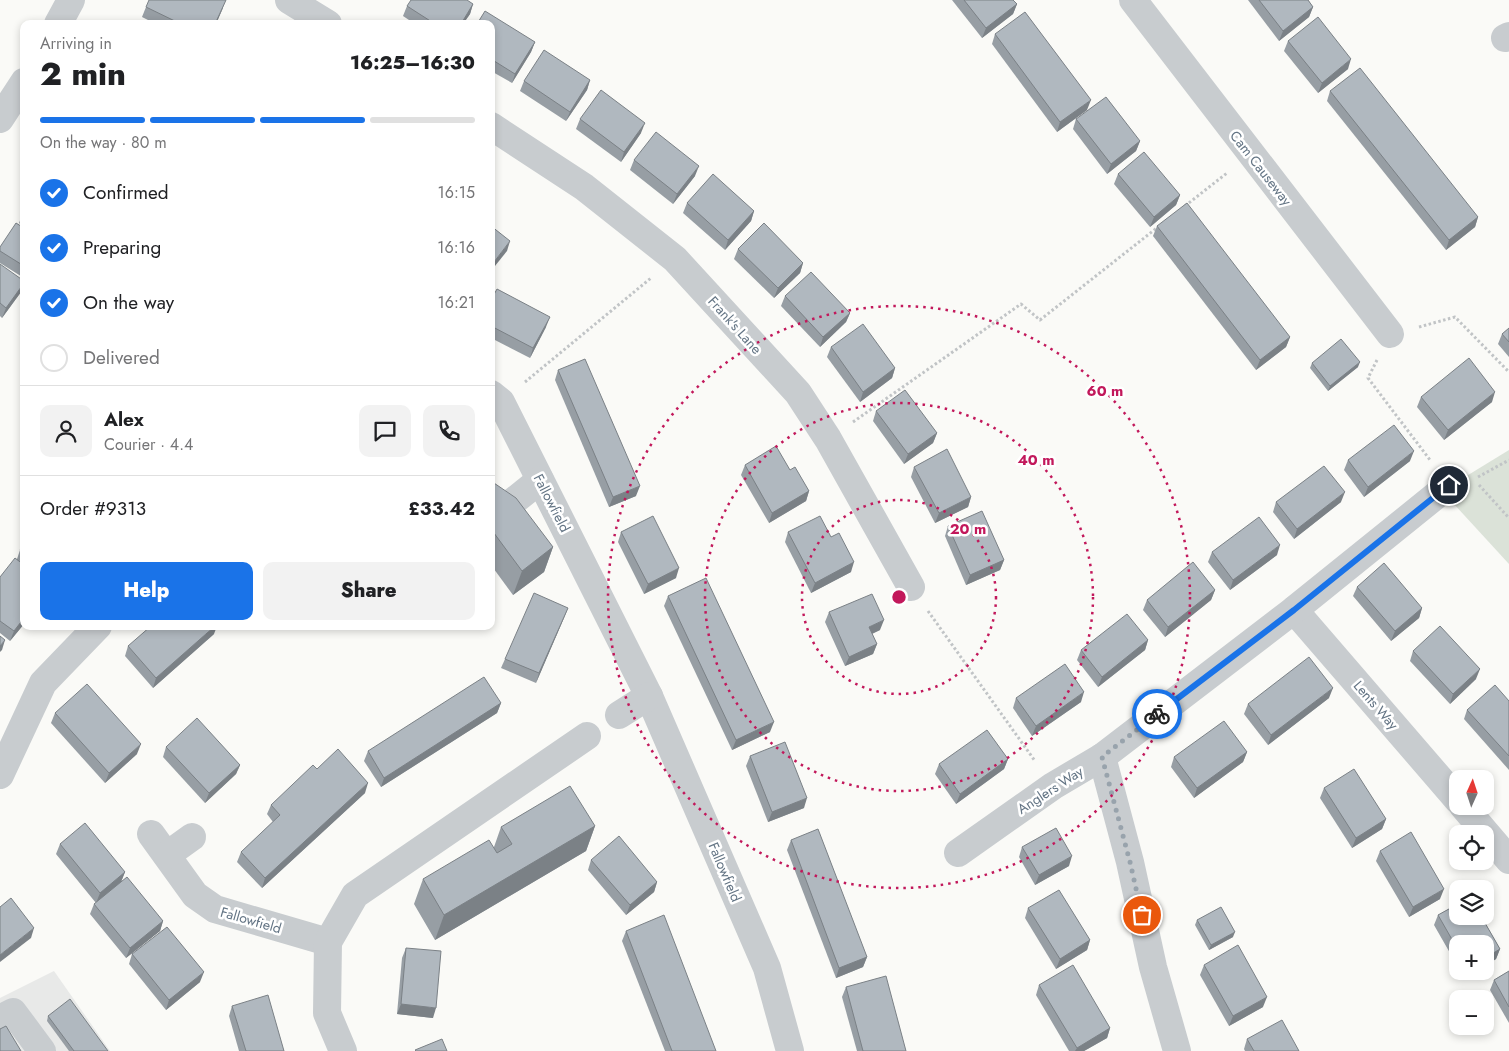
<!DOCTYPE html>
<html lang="en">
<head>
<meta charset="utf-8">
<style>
	:root { --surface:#fff; --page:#f2f2f2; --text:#202124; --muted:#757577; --line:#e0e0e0; --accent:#1a73e8 }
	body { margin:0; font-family:Jost,sans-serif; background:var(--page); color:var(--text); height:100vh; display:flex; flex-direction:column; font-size:19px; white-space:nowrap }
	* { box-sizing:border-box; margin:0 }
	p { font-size:16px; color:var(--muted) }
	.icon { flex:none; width:28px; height:28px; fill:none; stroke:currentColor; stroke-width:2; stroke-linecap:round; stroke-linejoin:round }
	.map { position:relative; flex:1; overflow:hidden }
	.drawer { position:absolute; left:20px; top:20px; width:475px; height:610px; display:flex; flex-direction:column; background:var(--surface); border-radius:10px; box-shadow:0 2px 8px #0003 }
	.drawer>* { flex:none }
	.needle { width:32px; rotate:3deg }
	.fabs { position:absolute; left:1449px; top:770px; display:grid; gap:10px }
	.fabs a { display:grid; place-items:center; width:45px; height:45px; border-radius:10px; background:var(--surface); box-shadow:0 2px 8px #0003; font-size:25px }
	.pin { position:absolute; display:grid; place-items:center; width:42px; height:42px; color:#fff; margin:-21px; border:2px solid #fff; border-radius:50%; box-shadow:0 1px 5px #0007 }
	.courier { position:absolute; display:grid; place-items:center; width:50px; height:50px; margin:-25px; border:4px solid #1a73e8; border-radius:50%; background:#fff; color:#222; box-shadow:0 1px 6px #0007 }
	.headline em { font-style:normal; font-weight:800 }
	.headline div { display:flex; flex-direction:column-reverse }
	.headline { display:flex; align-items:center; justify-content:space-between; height:85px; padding:0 20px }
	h1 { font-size:32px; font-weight:800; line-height:38px }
	.bar { display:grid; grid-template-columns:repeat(4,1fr); gap:8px 5px; align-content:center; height:60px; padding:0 20px }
	.bar i { height:6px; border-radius:4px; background:var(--line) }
	.bar .on { background:var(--accent) }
	.bar p { grid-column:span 4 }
	.line { display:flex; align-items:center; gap:12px; padding:0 20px; border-top:1px solid var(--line) }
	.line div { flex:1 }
	.round { display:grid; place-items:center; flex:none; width:52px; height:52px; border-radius:10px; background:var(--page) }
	ol { padding:0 20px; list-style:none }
	li { display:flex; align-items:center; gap:15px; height:55px }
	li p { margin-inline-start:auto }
	li .icon { padding:5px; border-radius:50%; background:var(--accent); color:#fff; stroke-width:4 }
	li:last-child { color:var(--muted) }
	li i { width:28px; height:28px; border:2px solid var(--line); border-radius:50% }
	.cta { display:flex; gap:10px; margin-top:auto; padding:10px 20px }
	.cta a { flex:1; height:58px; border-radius:10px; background:var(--accent); color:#fff; font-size:20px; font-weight:800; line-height:58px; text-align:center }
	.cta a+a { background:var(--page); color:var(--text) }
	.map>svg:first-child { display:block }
	.built { fill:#e8e9e8 }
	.green { fill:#dbe2d8 }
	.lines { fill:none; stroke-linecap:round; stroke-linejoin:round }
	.path { stroke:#c1c4c6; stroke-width:3; stroke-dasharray:2.5 2.5; stroke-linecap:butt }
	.minor { stroke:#c8cccf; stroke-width:28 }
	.wall { fill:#979ea4 }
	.shaded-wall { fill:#7b8186 }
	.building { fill:#b0b8bf; stroke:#7b8186 }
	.done { stroke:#98a3ac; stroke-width:5; stroke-dasharray:0 9 }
	.route { stroke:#1a73e8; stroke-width:6 }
	.ring { fill:none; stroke:#c2185b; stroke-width:2.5; stroke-dasharray:2.5 5 }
	.labels { text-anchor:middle; stroke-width:5; stroke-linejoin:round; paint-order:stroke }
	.street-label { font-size:14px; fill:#637484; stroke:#fff }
	.centre { fill:#c2185b; stroke:#fff; stroke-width:2.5 }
	.ring-label { font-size:15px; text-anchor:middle; font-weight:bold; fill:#c2185b; stroke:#fff; stroke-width:5; stroke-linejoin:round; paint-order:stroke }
</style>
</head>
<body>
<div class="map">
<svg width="1509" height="1051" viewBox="0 0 1509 1051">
	<rect width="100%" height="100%" fill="#fafaf7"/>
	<polygon class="built" points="54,971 110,1051 0,1051 0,998"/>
	<polygon class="green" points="1509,450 1509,564 1442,491"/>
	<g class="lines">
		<g class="path">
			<polyline points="1185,206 1227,173"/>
			<polyline points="1419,327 1455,317 1509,372"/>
			<polyline points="1377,360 1368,378 1430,460"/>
			<polyline points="525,382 651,278"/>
			<polyline points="853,422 1021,304 1040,320 1158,227"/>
			<polyline points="1478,477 1509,460"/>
			<polyline points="1479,485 1509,518"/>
			<polyline points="928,611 1035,761"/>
		</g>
		<g class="minor">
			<polyline points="289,0 328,24"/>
			<polyline points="1133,0 1390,334"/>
			<polyline points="58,24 71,0"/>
			<polyline points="1505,38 1509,36"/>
			<polyline points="0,119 24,82"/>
			<polyline points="491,126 584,187 675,259 798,393 828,439 911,587"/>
			<polyline points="491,394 501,402 649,696 767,968 790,1051"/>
			<polyline points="495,516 540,480"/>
			<polyline points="1294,610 1458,800"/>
			<polyline points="619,715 649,696"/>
			<polyline points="1102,757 1130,862 1153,967 1177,1051"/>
			<polyline points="0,775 43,683 98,626"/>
			<polyline points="1463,806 1509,860"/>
			<polyline points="151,834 195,895 215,909 328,942"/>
			<polyline points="958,853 1053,786 1102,757 1294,610 1449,485"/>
			<polyline points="167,855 192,837"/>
			<polyline points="0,1019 13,1012 42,1051"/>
			<polyline points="343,1051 327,1013 328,942 355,895 587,736"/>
		</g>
	</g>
	<g class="wall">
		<polygon points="952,0 1013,0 1017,4 1013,14 982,38"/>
		<polygon points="1248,0 1308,0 1313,7 1309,17 1279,41"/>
		<polygon points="473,4 470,14 463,24 415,24 403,16 407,6"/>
		<polygon points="146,7 223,8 216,24 156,24 142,17"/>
		<polygon points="491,24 535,42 531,52 512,83 491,71"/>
		<polygon points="995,34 1087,110 1057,132 992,44"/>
		<polygon points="1288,41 1348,69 1318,93 1284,51"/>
		<polygon points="590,80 587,90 566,121 520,91 524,81"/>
		<polygon points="1330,91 1478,217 1475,227 1446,250 1327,101"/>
		<polygon points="580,119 641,133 621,162 576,129"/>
		<polygon points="1076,119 1140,141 1136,151 1107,174 1073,129"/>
		<polygon points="634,160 695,176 673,204 630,170"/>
		<polygon points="1118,174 1180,195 1176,205 1150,227 1114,184"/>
		<polygon points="687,203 754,211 751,221 725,250 683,213"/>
		<polygon points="24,211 24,227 19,223"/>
		<polygon points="1157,226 1290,337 1286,347 1256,370 1153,236"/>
		<polygon points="24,228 24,278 0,263 0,247"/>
		<polygon points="738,249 803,263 800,273 774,298 734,259"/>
		<polygon points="0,264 21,292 2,318 0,316"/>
		<polygon points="785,296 850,313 846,322 820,347 781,306"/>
		<polygon points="491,300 546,327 530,358 491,338"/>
		<polygon points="1509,328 1509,357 1498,344 1502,334"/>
		<polygon points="831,347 895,368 892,378 860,402 827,357"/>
		<polygon points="1312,363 1358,367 1328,391 1310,368"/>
		<polygon points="558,370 636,496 609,507 555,380"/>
		<polygon points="1421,397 1492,402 1444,440 1417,407"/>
		<polygon points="876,411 937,433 933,443 904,464 873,421"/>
		<polygon points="1348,460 1410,461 1364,497 1344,470"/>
		<polygon points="745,465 790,470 809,491 806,501 769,523 741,475"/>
		<polygon points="914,467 971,497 968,507 935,523 911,477"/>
		<polygon points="491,481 553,547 544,572 513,595 491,565"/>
		<polygon points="1276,502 1341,502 1294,539 1273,512"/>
		<polygon points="948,526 1004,560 1000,570 966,585 945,536"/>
		<polygon points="621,532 676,578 644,594 618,542"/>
		<polygon points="788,532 831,537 851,572 811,593 785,542"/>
		<polygon points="24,545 24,624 10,641 0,633 0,577 17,559 20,550"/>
		<polygon points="1212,552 1277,555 1230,590 1208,562"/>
		<polygon points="1357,587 1422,608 1419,618 1391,641 1353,596"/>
		<polygon points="1215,590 1211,600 1165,637 1143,610 1147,600"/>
		<polygon points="668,596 770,732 732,750 664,606"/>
		<polygon points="568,608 536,683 501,668 505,659"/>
		<polygon points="829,612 880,630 872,634 877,644 873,654 845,666 825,622"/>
		<polygon points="214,634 153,688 125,656 128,646"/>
		<polygon points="1148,640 1145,650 1098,687 1077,660 1081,650"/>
		<polygon points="1413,651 1476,679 1450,704 1410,661"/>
		<polygon points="1016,698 1081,702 1032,736 1013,708"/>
		<polygon points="1329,698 1268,745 1244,714 1248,704"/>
		<polygon points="1509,701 1509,770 1464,719 1467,710"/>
		<polygon points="501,703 497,713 381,787 364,761 368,751"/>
		<polygon points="55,713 137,754 105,783 51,723"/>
		<polygon points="166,747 240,765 236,774 205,803 163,757"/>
		<polygon points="1247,752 1243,762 1194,798 1171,767 1174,757"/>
		<polygon points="750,756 804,808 768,822 746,766"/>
		<polygon points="1008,759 1004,769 956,804 935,774 939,764"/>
		<polygon points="317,769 365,793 262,888 237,862 241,852 273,822 267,814 271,805"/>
		<polygon points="1324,788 1386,819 1382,829 1352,848 1320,798"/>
		<polygon points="595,826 586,851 435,940 414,904 423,879 494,847 501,827"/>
		<polygon points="791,840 867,957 863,967 836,978 787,850"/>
		<polygon points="60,844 125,872 121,882 163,921 160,931 126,958 90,914 94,904 96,903 56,854"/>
		<polygon points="1022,847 1069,866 1035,885 1019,857"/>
		<polygon points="1380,851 1440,899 1409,917 1376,861"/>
		<polygon points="591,860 657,882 654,892 626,915 588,870"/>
		<polygon points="1458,904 1458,916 1481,916 1500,949 1496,959 1485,966 1485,944 1458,944 1458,967 1434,925 1438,915"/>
		<polygon points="1028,908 1090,940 1087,950 1056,969 1025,918"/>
		<polygon points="1197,920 1233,937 1209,950 1195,925"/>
		<polygon points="626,931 716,1051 665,1051 622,941"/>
		<polygon points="406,948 433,1018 397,1014 402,958"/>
		<polygon points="132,954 200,982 166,1010 129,964"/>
		<polygon points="1204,965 1263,1007 1229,1026 1200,975"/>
		<polygon points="1460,971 1475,971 1464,978"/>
		<polygon points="1509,971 1509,1023 1490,990 1494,980"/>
		<polygon points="1039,985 1110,1028 1107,1038 1084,1051 1069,1051 1036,995"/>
		<polygon points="846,987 906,1051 857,1051 842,997"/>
		<polygon points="232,1006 284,1051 239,1051 229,1016"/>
		<polygon points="48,1016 108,1051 69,1051 47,1021"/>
		<polygon points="1247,1039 1299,1051 1245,1051 1244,1049"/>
	</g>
	<g class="shaded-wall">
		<polygon points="226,0 216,24 215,24"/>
		<polygon points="473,4 470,14 463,24 461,24"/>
		<polygon points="1017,4 1013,14 982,38 986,28"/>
		<polygon points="1313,7 1309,17 1279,41 1283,31"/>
		<polygon points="535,42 531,52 512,83 515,74"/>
		<polygon points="1351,59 1348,69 1318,93 1322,83"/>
		<polygon points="590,80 587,90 566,121 570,112"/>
		<polygon points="1091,100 1087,110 1057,132 1060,122"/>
		<polygon points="645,123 641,133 621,162 624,152"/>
		<polygon points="1140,141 1136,151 1107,174 1111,164"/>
		<polygon points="699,166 695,176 673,204 677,194"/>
		<polygon points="1180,195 1176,205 1150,227 1154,217"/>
		<polygon points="754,211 751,221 725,250 728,240"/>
		<polygon points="1478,217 1475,227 1446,250 1449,240"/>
		<polygon points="510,241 507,251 491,271 491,266"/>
		<polygon points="803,263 800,273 774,298 778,288"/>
		<polygon points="24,283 21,292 2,318 6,308"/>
		<polygon points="850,313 846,322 820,347 823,337"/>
		<polygon points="550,317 546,327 530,358 533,348"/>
		<polygon points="1290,337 1286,347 1256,370 1260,360"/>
		<polygon points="1360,362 1358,367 1328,391 1330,386"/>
		<polygon points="895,368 892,378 860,402 863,392"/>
		<polygon points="1495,392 1492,402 1444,440 1448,430"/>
		<polygon points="937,433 933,443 904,464 908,454"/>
		<polygon points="1414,451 1410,461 1364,497 1368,487"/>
		<polygon points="640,486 636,496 609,507 613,497"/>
		<polygon points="809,491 806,501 769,523 772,513"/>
		<polygon points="1345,492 1341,502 1294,539 1297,529"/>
		<polygon points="971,497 968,507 935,523 939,513"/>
		<polygon points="1280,545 1277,555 1230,590 1233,580"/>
		<polygon points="553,547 544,572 513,595 522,571"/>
		<polygon points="1004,560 1000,570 966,585 970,575"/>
		<polygon points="854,562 851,572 811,593 815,583"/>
		<polygon points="679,568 676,578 644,594 648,584"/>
		<polygon points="1215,590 1211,600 1165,637 1168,627"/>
		<polygon points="568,608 564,618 536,683 539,673"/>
		<polygon points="1422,608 1419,618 1391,641 1395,631"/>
		<polygon points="24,618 24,624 10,641 14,631"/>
		<polygon points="884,620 880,630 865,637 869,627"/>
		<polygon points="215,626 217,626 214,634 153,688 156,678"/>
		<polygon points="5,640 2,650 0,652 0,646"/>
		<polygon points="1148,640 1145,650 1098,687 1102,677"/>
		<polygon points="877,644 873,654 845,666 849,657"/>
		<polygon points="1480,669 1476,679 1450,704 1453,694"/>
		<polygon points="1333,688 1329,698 1268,745 1271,735"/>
		<polygon points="1084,692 1081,702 1032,736 1036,726"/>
		<polygon points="501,703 497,713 381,787 384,778"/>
		<polygon points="774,722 770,732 732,750 736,740"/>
		<polygon points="141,744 137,754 105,783 109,773"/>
		<polygon points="1247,752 1243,762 1194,798 1197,788"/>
		<polygon points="1008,759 1004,769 956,804 960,794"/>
		<polygon points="240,765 236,774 205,803 209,793"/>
		<polygon points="368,783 365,793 262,888 265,878"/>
		<polygon points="807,798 804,808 768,822 772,812"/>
		<polygon points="1386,819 1382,829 1352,848 1356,838"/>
		<polygon points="595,826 586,851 435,940 444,915"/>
		<polygon points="1072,856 1069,866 1035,885 1039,875"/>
		<polygon points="125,872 121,882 96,903 100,893"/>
		<polygon points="657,882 654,892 626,915 630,905"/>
		<polygon points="1444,889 1440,899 1409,917 1413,907"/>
		<polygon points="163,921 160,931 126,958 130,948"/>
		<polygon points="34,928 31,938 0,962 0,955"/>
		<polygon points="1235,932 1233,937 1209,950 1211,945"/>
		<polygon points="1090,940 1087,950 1056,969 1060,959"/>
		<polygon points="1500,949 1496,959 1485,966 1485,958"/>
		<polygon points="867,957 863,967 836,978 839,968"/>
		<polygon points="1466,971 1475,971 1464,978"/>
		<polygon points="204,972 200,982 166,1010 169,1000"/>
		<polygon points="1267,997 1263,1007 1229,1026 1233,1016"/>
		<polygon points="401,1004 436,1008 433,1018 397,1014"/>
		<polygon points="1110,1028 1107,1038 1084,1051 1075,1051 1077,1048"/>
	</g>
	<g class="building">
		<polygon points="149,0 226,0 215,24 181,24 146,7"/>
		<polygon points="411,0 467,0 473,4 461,24 435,24 407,6"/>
		<polygon points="964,0 1013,0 1017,4 986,28"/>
		<polygon points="1259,0 1308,0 1313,7 1283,31"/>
		<polygon points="485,11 535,42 515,74 491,59 491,24 477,24"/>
		<polygon points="1025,12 1091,100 1060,122 995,34"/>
		<polygon points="1318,17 1351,59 1322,83 1288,41"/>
		<polygon points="544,50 590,80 570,112 524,81"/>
		<polygon points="1360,68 1478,217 1449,240 1330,91"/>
		<polygon points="601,90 645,123 624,152 580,119"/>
		<polygon points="1106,97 1140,141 1111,164 1076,119"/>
		<polygon points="656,132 699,166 677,194 634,160"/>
		<polygon points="1144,152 1180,195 1154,217 1118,174"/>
		<polygon points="713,174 754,211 728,240 687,203"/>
		<polygon points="1187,203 1290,337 1260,360 1157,226"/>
		<polygon points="16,223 24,228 24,266 0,251 0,247"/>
		<polygon points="764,223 803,263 778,288 738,249"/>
		<polygon points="491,226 510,241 491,266"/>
		<polygon points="0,264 24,281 24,283 6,308 0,303"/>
		<polygon points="811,272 850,313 823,337 785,296"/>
		<polygon points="497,289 550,317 533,348 491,326 491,300"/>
		<polygon points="863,324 895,368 863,392 831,347"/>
		<polygon points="1509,328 1509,342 1502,334"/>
		<polygon points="1341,339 1360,362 1330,386 1312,363"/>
		<polygon points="1469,358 1495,392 1448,430 1421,397"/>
		<polygon points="585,359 640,486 613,497 558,370"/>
		<polygon points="905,390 937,433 908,454 876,411"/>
		<polygon points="1394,425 1414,451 1368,487 1348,460"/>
		<polygon points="776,446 790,470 795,467 809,491 772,513 745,465"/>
		<polygon points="947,449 971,497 939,513 914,467"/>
		<polygon points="1324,466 1345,492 1297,529 1276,502"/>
		<polygon points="491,481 516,498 553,547 522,571 491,529 491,517 494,515 491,513"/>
		<polygon points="982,511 1004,560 970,575 948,526"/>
		<polygon points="653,516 679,568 648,584 621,532"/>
		<polygon points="820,516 831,537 839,533 854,562 815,583 788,532"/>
		<polygon points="1259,517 1280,545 1233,580 1212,552"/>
		<polygon points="24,545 24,553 20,550"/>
		<polygon points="15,558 24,565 24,618 14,631 0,621 0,577"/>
		<polygon points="1193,562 1215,590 1168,627 1147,600"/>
		<polygon points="1384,563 1422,608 1395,631 1357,587"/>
		<polygon points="706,578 774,722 736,740 668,596"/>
		<polygon points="534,593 568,608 539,673 505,659"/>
		<polygon points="872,594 884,620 869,627 877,644 849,657 829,612"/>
		<polygon points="1127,614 1148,640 1102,677 1081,650"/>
		<polygon points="151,626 215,626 156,678 128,646"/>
		<polygon points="1440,626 1480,669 1453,694 1413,651"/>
		<polygon points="0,636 5,640 0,646"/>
		<polygon points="1309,657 1333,688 1271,735 1248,704"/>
		<polygon points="1065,664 1084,692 1036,726 1016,698"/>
		<polygon points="484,677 501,703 384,778 368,751"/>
		<polygon points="87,684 141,744 109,773 55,713"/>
		<polygon points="1495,685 1509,701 1509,756 1467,710"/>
		<polygon points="197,718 240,765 209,793 166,747"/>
		<polygon points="1224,721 1247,752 1197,788 1174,757"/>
		<polygon points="987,730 1008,759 960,794 939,764"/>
		<polygon points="785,742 807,798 772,812 750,756"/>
		<polygon points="338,749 368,783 265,878 241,852 280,815 271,805 313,765 317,769"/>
		<polygon points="1354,769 1386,819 1356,838 1324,788"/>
		<polygon points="570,786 595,826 444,915 423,879 489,840 497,853 512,844 501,827"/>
		<polygon points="85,823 125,872 100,893 60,844"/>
		<polygon points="1056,828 1072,856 1039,875 1022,847"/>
		<polygon points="818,829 867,957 839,968 791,840"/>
		<polygon points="1411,832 1444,889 1413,907 1380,851"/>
		<polygon points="619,836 657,882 630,905 591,860"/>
		<polygon points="127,877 163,921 130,948 94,904"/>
		<polygon points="1059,890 1090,940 1060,959 1028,908"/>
		<polygon points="11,898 34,928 0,955 0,907"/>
		<polygon points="1458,904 1458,916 1481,916 1500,949 1485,958 1485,944 1458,944 1458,950 1438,915"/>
		<polygon points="1221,907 1235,932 1211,945 1197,920"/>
		<polygon points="664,915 716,1051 672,1051 626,931"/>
		<polygon points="167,927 204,972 169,1000 132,954"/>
		<polygon points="1238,945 1267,997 1233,1016 1204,965"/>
		<polygon points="406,948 441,951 436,1008 401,1004"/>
		<polygon points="1073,965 1110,1028 1077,1048 1039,985"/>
		<polygon points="1509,971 1509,1007 1494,980"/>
		<polygon points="886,976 906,1051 863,1051 846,987"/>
		<polygon points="268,995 284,1051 246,1051 232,1006"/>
		<polygon points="70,999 108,1051 74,1051 48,1016"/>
		<polygon points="1282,1020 1299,1051 1254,1051 1247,1039"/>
		<polygon points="6,1026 21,1051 0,1051 0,1029"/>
		<polygon points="442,1039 447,1051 416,1051 415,1050"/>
	</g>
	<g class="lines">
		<polyline class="done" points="1142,915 1130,862 1102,757 1157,714"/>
		<polyline class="route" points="1157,714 1294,610 1449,485"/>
	</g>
	<g class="ring">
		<circle cx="899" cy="597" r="97"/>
		<circle cx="899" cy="597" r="194"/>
		<circle cx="899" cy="597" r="291"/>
	</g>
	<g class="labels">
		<g class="street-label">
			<text transform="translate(1261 168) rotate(52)" y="5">Cam Causeway</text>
			<text transform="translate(735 325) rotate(48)" y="5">Frank's Lane</text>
			<text transform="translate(552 503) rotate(63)" y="5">Fallowfield</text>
			<text transform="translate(1376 705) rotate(49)" y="5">Lents Way</text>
			<text transform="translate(1050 790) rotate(-33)" y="5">Anglers Way</text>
			<text transform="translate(725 872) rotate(67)" y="5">Fallowfield</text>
			<text transform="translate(251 920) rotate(16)" y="5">Fallowfield</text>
		</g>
	</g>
	<circle cx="899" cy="597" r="8" class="centre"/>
	<g class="ring-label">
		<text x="1105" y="396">60 m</text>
		<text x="1036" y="465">40 m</text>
		<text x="968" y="534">20 m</text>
	</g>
</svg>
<div class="fabs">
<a><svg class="needle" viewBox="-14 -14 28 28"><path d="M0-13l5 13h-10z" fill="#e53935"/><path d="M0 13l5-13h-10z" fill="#757577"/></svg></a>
<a><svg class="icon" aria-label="locate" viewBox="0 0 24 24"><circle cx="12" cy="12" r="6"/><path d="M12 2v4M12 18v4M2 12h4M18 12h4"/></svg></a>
<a><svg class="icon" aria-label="layers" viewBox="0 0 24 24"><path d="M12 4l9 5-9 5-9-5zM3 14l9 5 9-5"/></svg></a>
<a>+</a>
<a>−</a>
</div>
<div class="pin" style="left:1142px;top:915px;background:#ea580c"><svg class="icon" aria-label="bag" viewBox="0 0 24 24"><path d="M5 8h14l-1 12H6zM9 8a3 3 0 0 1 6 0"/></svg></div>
<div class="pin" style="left:1449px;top:485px;background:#1f2937"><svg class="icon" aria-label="home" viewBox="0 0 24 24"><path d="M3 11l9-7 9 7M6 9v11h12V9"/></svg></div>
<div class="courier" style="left:1157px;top:714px"><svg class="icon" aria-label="bike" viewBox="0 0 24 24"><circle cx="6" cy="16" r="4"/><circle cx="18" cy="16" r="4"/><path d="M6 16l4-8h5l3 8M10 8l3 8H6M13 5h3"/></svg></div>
<section class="drawer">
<div class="headline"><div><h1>2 min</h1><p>Arriving in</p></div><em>16:25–16:30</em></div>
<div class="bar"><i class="on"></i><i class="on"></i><i class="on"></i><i></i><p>On the way · 80 m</p></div>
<ol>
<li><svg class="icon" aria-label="check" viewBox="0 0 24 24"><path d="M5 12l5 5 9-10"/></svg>Confirmed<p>16:15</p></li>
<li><svg class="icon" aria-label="check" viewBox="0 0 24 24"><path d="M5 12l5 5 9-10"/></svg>Preparing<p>16:16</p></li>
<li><svg class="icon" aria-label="check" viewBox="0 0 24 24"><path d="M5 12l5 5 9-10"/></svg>On the way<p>16:21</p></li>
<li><i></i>Delivered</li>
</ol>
<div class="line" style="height:90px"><a class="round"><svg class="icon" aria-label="person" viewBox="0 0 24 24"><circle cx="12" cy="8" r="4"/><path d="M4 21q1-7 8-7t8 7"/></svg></a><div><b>Alex</b><p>Courier · 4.4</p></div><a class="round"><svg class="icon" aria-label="chat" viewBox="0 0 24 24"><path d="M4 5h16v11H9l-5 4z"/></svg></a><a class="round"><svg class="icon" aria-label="phone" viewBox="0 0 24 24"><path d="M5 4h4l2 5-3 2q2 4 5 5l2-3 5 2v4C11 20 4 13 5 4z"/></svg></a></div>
<div class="line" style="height:65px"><div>Order #9313</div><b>£33.42</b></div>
<div class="cta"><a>Help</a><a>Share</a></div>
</section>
</div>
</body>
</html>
